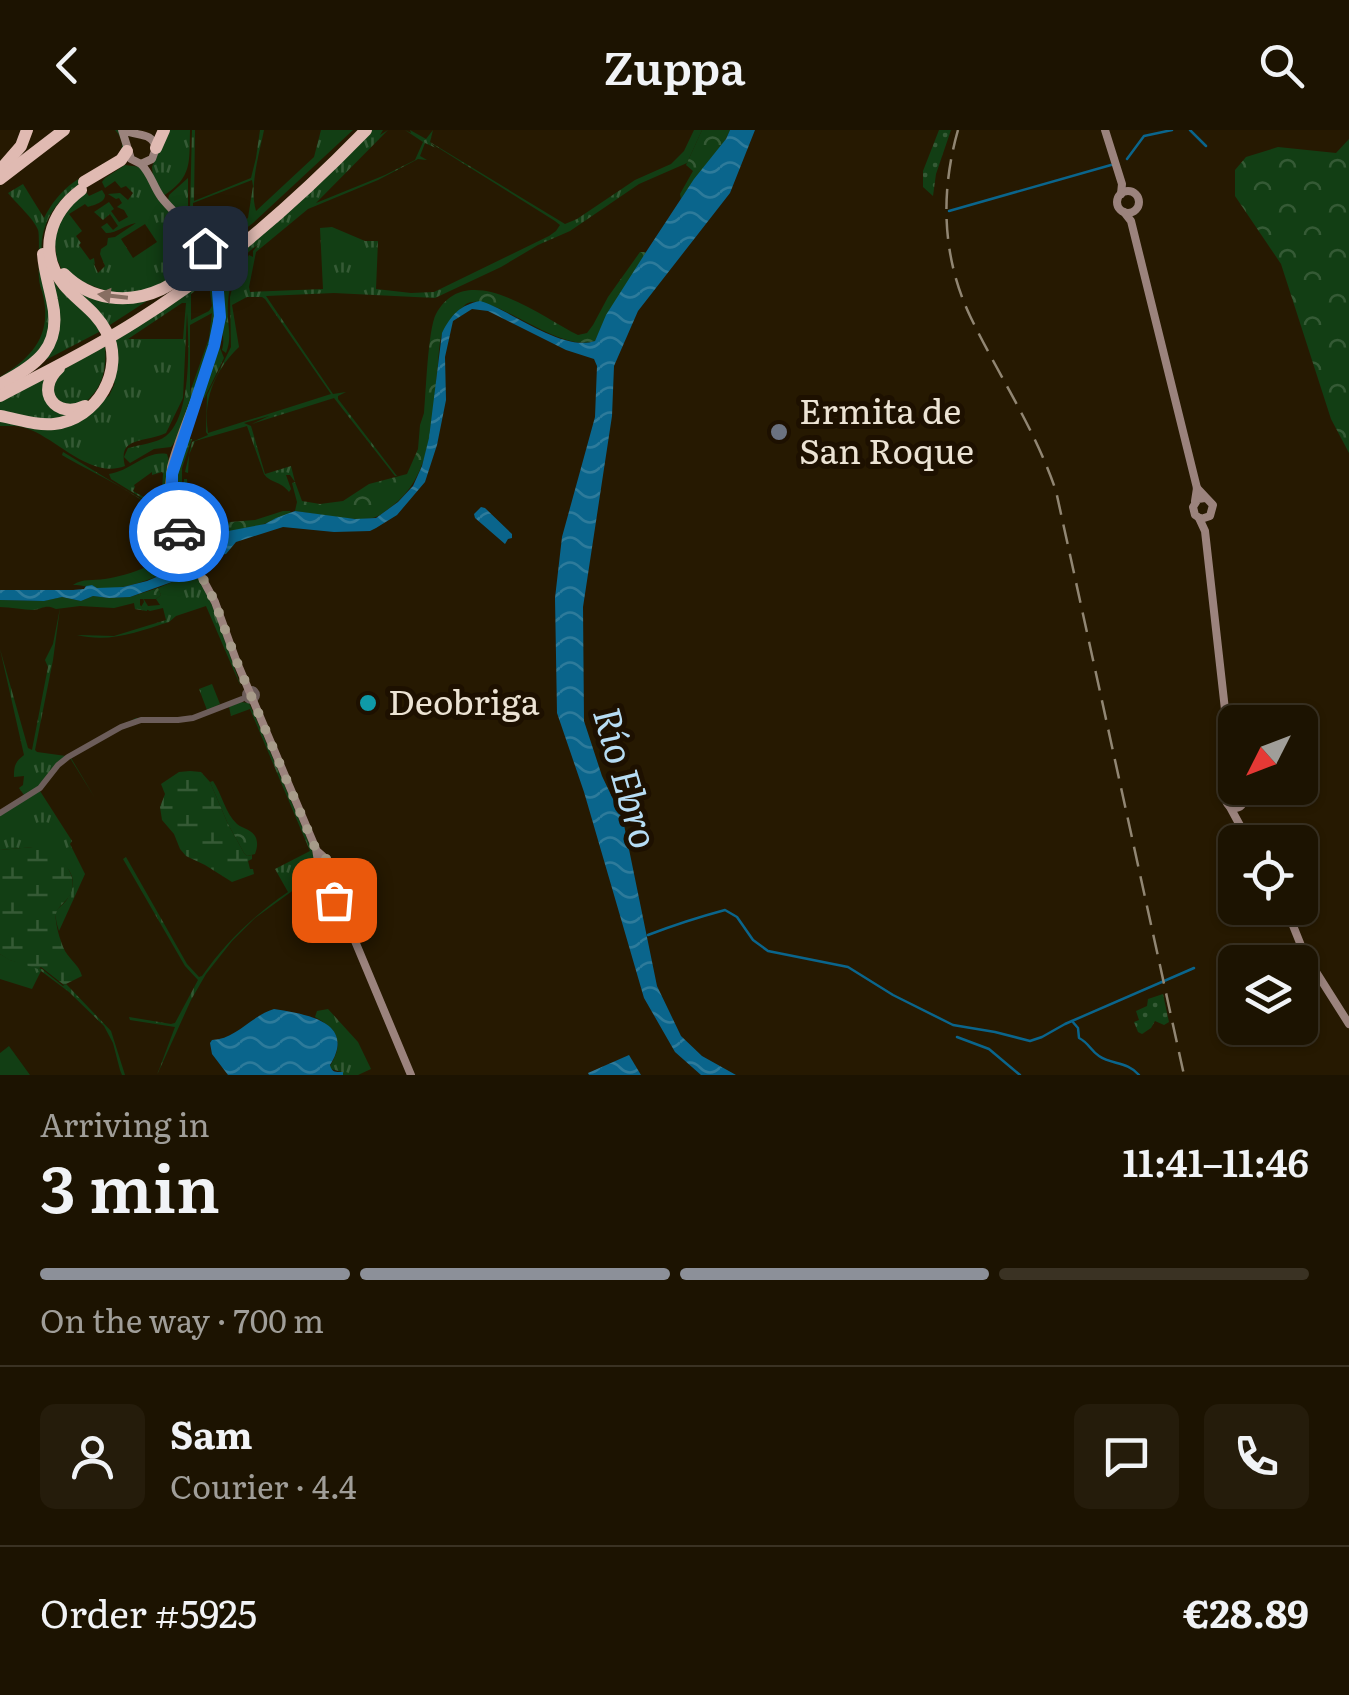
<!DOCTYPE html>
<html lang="en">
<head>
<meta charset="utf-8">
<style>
	:root { --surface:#1c1301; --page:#251c0b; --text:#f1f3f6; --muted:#a09e99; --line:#3a3223; --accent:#8c9099 }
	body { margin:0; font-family:Literata,serif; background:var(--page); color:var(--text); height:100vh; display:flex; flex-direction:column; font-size:38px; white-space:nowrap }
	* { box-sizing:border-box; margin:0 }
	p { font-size:32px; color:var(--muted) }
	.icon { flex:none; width:55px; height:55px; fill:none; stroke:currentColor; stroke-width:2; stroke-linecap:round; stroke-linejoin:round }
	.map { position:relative; height:945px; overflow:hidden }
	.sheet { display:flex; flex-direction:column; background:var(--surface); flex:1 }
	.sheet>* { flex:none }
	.needle { width:65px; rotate:228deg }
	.fabs { position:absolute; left:1218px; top:575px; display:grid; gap:20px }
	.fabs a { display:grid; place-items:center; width:100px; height:100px; border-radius:15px; background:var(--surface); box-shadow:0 2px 8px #0004,0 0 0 2px var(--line); font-size:50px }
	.pin { position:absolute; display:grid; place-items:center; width:85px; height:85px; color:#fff; margin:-42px; border-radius:20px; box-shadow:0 5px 15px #0006 }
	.courier { position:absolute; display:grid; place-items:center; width:100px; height:100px; margin:-50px; border:8px solid #1a73e8; border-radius:50%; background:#fff; color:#222; box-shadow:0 2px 12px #0007 }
	.overview em { font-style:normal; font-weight:600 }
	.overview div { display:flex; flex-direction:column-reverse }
	.overview { display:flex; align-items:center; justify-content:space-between; height:170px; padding:0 40px }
	h1 { font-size:65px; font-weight:600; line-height:75px }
	.bar { display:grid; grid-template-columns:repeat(4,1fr); gap:15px 10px; align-content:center; height:120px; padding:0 40px }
	.bar i { height:12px; border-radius:8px; background:var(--line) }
	.bar .selected { background:var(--accent) }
	.bar p { grid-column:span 4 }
	.line { display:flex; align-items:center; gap:25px; padding:0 40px; border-top:2px solid var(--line) }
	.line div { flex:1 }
	.round { display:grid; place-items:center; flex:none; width:105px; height:105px; border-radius:15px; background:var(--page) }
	header { display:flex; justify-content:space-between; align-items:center; height:130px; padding:0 40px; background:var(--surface); font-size:45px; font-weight:600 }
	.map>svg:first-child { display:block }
	.grass { fill:url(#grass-tufts); fill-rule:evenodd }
	.forest { fill:url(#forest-crowns) }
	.wetland { fill:url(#wetland-marsh) }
	.garden { fill:url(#garden-dots) }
	.pitch { fill:#123e14 }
	.water { fill:url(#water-waves) }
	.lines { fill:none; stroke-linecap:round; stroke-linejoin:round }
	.stream { stroke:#0a658c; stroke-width:2.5 }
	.tertiary { stroke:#6c5d5a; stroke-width:6 }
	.secondary { stroke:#9b837d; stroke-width:8 }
	.motorway { stroke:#e0bab2; stroke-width:12 }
	.rail { stroke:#918673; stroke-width:2.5; stroke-dasharray:20 10; stroke-linecap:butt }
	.oneway { fill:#886e62 }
	.done { stroke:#a79c8a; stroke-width:10; stroke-dasharray:0 18 }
	.route { stroke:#1a73e8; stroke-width:12 }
	.worship-dot { fill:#6b7280; stroke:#1d1000; stroke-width:4 }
	.culture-dot { fill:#0f9aa8; stroke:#1d1000; stroke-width:4 }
	.labels { text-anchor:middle; stroke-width:10; stroke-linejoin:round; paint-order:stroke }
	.poi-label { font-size:35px; fill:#ece3d4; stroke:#1d1000; text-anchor:start }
	.water-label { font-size:38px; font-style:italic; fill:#b6dcf3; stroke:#1d1000 }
</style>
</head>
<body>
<header><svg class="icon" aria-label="back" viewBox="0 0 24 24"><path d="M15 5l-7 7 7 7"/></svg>Zuppa<svg class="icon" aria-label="search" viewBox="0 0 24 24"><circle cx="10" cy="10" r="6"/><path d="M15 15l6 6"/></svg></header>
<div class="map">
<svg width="1349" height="945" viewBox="0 0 1349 945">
	<defs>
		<pattern id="grass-tufts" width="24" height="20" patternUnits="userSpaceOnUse" patternTransform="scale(2.5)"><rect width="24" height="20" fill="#123e14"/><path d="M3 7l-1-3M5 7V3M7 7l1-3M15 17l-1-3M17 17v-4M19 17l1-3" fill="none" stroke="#355a35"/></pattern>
		<pattern id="forest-crowns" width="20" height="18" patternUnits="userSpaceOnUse" patternTransform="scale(2.5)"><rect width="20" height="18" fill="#123e14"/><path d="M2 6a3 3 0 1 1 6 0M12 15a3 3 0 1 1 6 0" fill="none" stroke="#355a35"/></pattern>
		<pattern id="wetland-marsh" width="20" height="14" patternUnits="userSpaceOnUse" patternTransform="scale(2.5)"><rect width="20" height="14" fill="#123e14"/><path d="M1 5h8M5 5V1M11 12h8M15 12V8" fill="none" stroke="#355a35"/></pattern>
		<pattern id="garden-dots" width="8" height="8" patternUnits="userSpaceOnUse" patternTransform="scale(2.5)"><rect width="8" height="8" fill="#123e14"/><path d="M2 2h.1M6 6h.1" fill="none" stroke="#355a35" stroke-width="1.8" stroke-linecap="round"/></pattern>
		<pattern id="water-waves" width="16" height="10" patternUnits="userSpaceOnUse" patternTransform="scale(2.5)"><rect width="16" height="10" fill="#0a658c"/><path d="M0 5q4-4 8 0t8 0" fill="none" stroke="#2e7b9b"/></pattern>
	</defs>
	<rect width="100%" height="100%" fill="#261901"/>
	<g class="grass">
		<path d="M115,0H120C123,7 127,14 123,22C119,31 107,35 99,40C78,54 55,70 46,94C27,140 77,194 33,233C24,241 11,246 0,252V247C29,229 51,208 44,170C43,162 39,155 39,148C38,139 40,105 38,100C35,90 15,72 8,63L23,54L44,88C51,74 61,61 74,52C92,39 140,28 115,0Z"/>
		<path d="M166,0H190C189,32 193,47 163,66L153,47L152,37Z"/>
		<path d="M192,0H195L194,71L251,48L256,28L260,0H264C259,25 249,57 256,81L314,27L321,0H353L253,93L207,128L157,159L118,166L68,146L61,138L57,129L53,101L71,71L86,62L89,66L102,60L105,65C105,73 93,75 88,77L85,74L69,84L82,101L76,106L81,113L79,115L90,130L94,128L95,135L93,132L98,143L105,136L100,124L101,119L107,115L108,108L115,107L136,93C124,95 118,103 106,103L101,97L107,93L113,100L118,96L110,84L103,90L94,82L109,72L114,79L111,81L119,92L128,87L124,80L117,77L122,73L119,68L116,69L108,64L120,63L128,70L133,63L126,56L121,58L115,51L105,58L102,52L105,48L125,35L141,37L157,68L181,89L168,70L169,65L188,48V79H190ZM252,50L253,56L248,88L213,114L193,87V73ZM145,94L157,112L133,128L121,109Z"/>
		<path d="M370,0H383L380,5L388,0L316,73L385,45L415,30L423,12L405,0L411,3L410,0L426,9L433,0L430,12L565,94L577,89L635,50L671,34L684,21L694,0H702L687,33L639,54L570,101L538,115L501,137L435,168L334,163L266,166L333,264L346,262L338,266V269L397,346H395L334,268L252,294L269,286L244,293L251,296L265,344L291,336L295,352L290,345H286L291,359L289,362C281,351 270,353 264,344L247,296L195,311L189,325L188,343L185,342L192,312L208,305L206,302L207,265L231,217L230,167L234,151L249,125L253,127V121L258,115C233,130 226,162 228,189C229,202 231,210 226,223L222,220C225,208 222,205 221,194C219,179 222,164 219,149L216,189L205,232L176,310L171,317L154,319L130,333L124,327L128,318C139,315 157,313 166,306C192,286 189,212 187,182L183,268L166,303C145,313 117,306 125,336C92,349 60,312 31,300C21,295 11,296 0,296V289L38,296L109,266L115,253H110L112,211L183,164ZM429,12L555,91L560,95L556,101L549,106L434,162L411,163L376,159L378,111H365L332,97L320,98L323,159L250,162L249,157L256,122L308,79L378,50L418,29L427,30L420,26L425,13L436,18ZM206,153L209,154L212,176L209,181L191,190V164ZM247,167H262L265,169L331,264L208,303C203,270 214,241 239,217L232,175ZM182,173H186L183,209H128ZM212,183L209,208L190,262V195Z"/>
		<polygon points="54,151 59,159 67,155 103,168 167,158 99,202 36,235 50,217"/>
		<path d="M222,206L220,218L224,228L204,269L203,264L190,299V309H192L182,338V399L183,401L184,349H187L188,403L182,406C174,382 172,363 175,339L219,207Z"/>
		<path d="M105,215C107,241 102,261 80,276L56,272L51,251L56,244Z"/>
		<polygon points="50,243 47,250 64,281 65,291 0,285 0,270"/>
		<path d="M63,322L149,374L150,373L111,349L109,344C131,341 146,320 167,324L169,331L165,361L185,422L171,437V441C148,450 122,461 97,458C88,457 82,455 73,455C83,448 93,451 105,449C129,445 164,434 177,414C167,372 96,346 62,325ZM152,342V345L162,342L163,344L161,377L133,361L135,357L134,355Z"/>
		<path d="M197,442L216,484L241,557L206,476L176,486L169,492C137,502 110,513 77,505L114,506L166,490L163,478L150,481L141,477L144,472L143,468L148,476L160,475L156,469L161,465L158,458Z"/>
		<path d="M60,478L53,530L35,620L37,622L66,626L136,588L167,589L192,586L207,580L199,559L212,554L220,574L197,586L146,591L129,596L68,626L41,655L24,665L19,658L23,655L24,646L14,647C14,636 15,632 24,625L0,519L28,618L32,620L48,537L45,530L53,514Z"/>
		<path d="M241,572L249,573L255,586L312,720L315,734L306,751L255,788L232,811L206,844L191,870L157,945L175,897L130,890L129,887L171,894L175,893L198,850L185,836L123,729L126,727L187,834L199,847L202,846C226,812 253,786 288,762L275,739L310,721L250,579L231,586L229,577Z"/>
		<path d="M73,625L71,628L95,668L70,628L60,635L40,661L72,711L70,714L85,744L59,801C50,773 62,782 70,764C80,743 62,732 49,723C45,719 41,715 36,713L34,717L0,720V684L39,660L60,634Z"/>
		<path d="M312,766C338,767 341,790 350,811L319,786L303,792L294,774Z"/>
		<polygon points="0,824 10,830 42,839 63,856 66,854 68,856 111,901 125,945 122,945 120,940 113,913 104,896 69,862 41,841 32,859 0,849"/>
		<path d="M328,879L358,912L371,939L358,945H343L342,942L331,939L330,936C344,913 339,900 315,887L317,881Z"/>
	</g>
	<g class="forest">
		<path d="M702,0H730C721,23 695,47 681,69L680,64L693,41L686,35Z"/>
		<polygon points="1349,9 1349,323 1331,289 1281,134 1235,66 1235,40 1246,27 1278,17 1336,23"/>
		<path d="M640,122H646C630,153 609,179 595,211C558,224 490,159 466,174C462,177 460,182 457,186C452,192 445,198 442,204C438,215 439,231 437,243C433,289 432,347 391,377C385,381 379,387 372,388C351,392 318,384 295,381L297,372L292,353L295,352L302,371L320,374L343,371L369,354L407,344L418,319L420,295L424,283C426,262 428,199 436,184C467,127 541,187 578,205L587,203L593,195L608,167Z"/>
		<path d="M283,381H290L291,383C280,386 271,392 261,395C237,402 213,402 193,419C184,427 183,436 171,441V437C178,430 181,424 189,419L182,406L188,403L230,392L255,390Z"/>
		<path d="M158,458L161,465L156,469H140V475L143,478H147V481L135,479L134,473L114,478L80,476L56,479C45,474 43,479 33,480C25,480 10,477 0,477V470L43,471L62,467L81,471L93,466L109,468L130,467Z"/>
		<path d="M213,651C222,664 225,683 237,694C243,699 252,699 256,708C258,714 257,718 255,724L247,726L244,723L228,694L210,652Z"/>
	</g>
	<g class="wetland">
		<polygon points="190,641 201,642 210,652 228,694 244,723 247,726 252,725 252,729 248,731 250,739 253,739 254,744 232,752 205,735 186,726 180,719 174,704 162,690 160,677 165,664 161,654 179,642"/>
		<path d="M35,712C53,719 82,742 70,765C64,775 54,777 56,791C57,800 61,813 65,821C71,831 79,835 82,846L64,855L41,837L38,839L9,830L0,824V720L33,717Z"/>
	</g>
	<g class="garden">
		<polygon points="939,0 951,0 936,44 933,66 923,57 923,41"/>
		<polygon points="1163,864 1169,892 1164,895 1155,891 1151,898 1142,904 1138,902 1134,892 1139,890 1136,881 1147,876 1148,869"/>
	</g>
	<polygon class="pitch" points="9,916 30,945 0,945 0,923"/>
	<g class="water">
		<path d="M730,0H755L730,63L638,181L614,236L612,286L583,477L584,591L602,646L623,690L657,856L681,906L702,926L736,945H701L675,922L644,868L584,662L557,583L555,468L562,407L595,287L597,236L594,229L566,220L488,181L472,179L453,191L445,227L446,270L437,315L425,352L397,385L376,398L370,401L334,402L283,397L236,412L226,424L214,426L206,436L194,444L130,467L109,468L93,466L81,471L62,467L44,471L0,470V460H73L84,459L86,456L92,455L97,458L123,457L147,451L180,437L192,419L223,402L265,394L276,388L295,381L355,389L376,388L398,372L413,356L422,336L429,308L442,203C451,185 460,175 480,171C511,180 562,222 595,211L606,185L646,122L694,49L726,9Z"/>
		<polygon points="481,377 485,378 512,404 512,408 508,409 505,414 475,388 474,384"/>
		<path d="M274,879C306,884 357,892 330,935C332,943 336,942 343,942V945H228L212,924L210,913L212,910C236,909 251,886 274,879Z"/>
		<polygon points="629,925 641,945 589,945 588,943"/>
	</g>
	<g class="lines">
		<g class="stream">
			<polyline points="1190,0 1206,16"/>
			<polyline points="1127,29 1144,6 1172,0"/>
			<polyline points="949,81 1111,35"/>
			<path d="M648,805C674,795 699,787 725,780L737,787L753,810L768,821L848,837L893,865L953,895L995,902L1030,911L1042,907L1065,894L1194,838"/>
			<path d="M1072,891L1078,898L1079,908C1089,913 1090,920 1099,926C1112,935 1127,931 1139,945"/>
			<polyline points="957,907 989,919 1020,945"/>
		</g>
		<g class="tertiary">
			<circle cx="251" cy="565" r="6"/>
			<polyline points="0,683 40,658 58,635 68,627 121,597 141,590 178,590 193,588 242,569"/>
		</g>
		<g class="secondary">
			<path d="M122,0L131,29L141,34L152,29L156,18C152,1 137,7 124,0"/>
			<polyline points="1105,0 1122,54 1121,64"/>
			<path d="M141,34C151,44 153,56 161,67C174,84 191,95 202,114C246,189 190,264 171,337L168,367L173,394L215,472L236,530L316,719L319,738"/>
			<circle cx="1128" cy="72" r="11"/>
			<polyline points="1124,82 1131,91 1197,358 1195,371"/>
			<polyline points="1197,358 1213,375 1210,386 1201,389 1195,385 1193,377 1198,369 1205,368"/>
			<polyline points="1199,388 1205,401 1233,651 1235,656"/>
			<circle cx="1235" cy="669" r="9"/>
			<polyline points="1230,677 1249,712"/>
			<polyline points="317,721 342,743 343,752 340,766 342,780 411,945"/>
			<polyline points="323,736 316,743 317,757 329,764 340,758"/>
			<polyline points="1286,778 1304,823 1349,894"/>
		</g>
		<g class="motorway">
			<polyline points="156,18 164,0"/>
			<polyline points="1,39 21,16 27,0"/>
			<polyline points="0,49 64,0"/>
			<polyline points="84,52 121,30 127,21"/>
			<path d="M64,144C90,170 128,175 162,159C174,153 185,144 197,139"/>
			<path d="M59,238C34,261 56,290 85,276"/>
			<path d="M0,254C37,235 63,217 52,170C49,155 44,140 43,124"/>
			<path d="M0,266C45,242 91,220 135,192C220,139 296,72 366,0"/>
			<path d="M0,286C18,289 36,296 54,294C97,289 126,241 106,201C96,181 77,171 64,155C37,122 50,83 81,60"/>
		</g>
		<path class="rail" d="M958,0C940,63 942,128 971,188C999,246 1035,299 1056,361L1184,945"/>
	</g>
	<defs><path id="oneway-solid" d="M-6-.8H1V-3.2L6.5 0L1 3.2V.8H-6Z" transform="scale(2.5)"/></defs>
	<use class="oneway" href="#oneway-solid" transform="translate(113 166) rotate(-173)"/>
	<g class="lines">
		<polyline class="done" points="179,402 215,472 236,530 316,720 342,743 343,752 340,766 342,780 334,770"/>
		<polyline class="route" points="179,402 172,374 172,344 214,216 220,187 217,149 205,118"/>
	</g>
	<circle class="worship-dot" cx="779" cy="302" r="10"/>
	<circle class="culture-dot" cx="368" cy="573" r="10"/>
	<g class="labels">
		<g class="poi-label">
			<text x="799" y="294">Ermita de<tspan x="799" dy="40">San Roque</tspan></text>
			<text x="388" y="585">Deobriga</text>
		</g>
		<g class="water-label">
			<text transform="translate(625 648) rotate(74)" y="13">Río Ebro</text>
		</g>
	</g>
</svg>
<div class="fabs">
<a><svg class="needle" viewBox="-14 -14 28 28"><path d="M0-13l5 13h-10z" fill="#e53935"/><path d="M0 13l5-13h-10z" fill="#a09e99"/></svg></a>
<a><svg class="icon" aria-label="locate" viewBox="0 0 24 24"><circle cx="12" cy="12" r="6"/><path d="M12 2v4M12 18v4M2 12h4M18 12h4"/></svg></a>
<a><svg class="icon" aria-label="layers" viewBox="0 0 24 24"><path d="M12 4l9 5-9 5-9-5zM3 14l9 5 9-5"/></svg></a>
</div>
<div class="pin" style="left:334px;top:770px;background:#ea580c"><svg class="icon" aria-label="bag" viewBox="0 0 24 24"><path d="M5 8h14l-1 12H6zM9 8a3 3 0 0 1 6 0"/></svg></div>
<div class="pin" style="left:205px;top:118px;background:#1f2937"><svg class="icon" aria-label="home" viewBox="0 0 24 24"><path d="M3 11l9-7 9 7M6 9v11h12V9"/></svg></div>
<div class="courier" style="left:179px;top:402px"><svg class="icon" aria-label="car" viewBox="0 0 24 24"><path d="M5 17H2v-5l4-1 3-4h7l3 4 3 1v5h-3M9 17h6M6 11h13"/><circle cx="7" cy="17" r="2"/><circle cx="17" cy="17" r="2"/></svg></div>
</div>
<section class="sheet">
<div class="overview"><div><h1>3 min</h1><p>Arriving in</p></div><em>11:41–11:46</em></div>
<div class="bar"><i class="selected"></i><i class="selected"></i><i class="selected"></i><i></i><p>On the way · 700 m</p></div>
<div class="line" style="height:180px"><a class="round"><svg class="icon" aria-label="person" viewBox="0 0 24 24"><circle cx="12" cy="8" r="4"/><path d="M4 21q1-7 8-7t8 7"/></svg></a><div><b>Sam</b><p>Courier · 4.4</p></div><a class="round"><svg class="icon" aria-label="chat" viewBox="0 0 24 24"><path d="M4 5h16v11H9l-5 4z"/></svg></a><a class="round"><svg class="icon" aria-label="phone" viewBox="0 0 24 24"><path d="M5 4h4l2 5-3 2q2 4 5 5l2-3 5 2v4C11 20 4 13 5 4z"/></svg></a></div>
<div class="line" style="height:130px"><div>Order #5925</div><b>€28.89</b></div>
</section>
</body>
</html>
